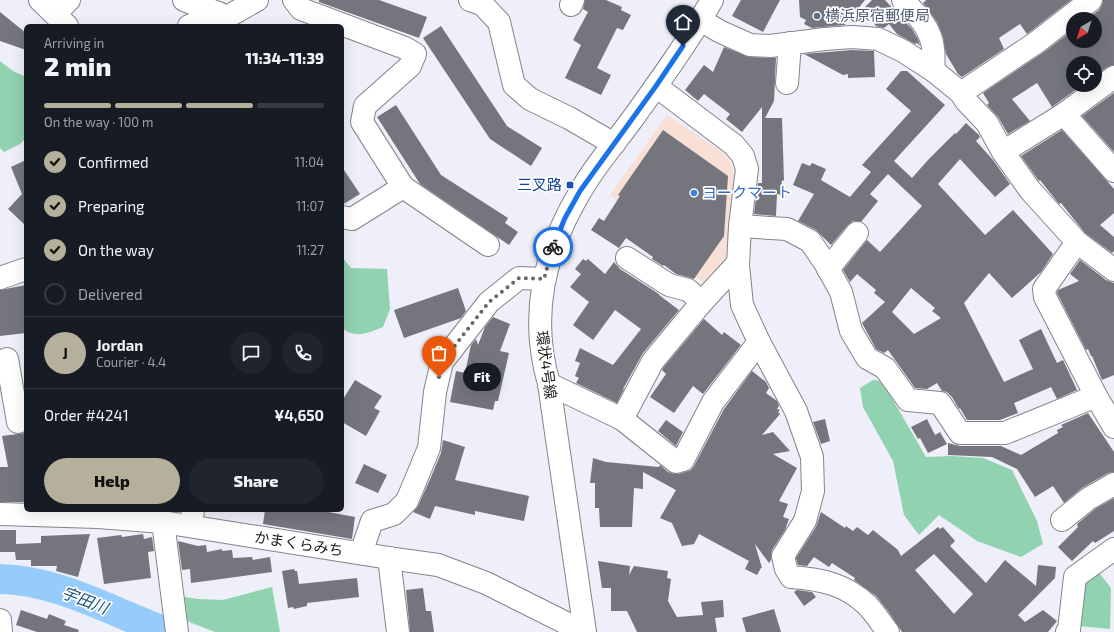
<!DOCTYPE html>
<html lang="en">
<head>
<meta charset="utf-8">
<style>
	:root { --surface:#171b24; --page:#20242c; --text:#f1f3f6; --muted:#9ea1a6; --line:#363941; --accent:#b5b09b }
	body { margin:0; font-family:"Exo 2","Noto Sans JP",sans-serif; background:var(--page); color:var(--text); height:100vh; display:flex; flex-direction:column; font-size:15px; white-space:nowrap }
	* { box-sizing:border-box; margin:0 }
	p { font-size:13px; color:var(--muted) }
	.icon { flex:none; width:22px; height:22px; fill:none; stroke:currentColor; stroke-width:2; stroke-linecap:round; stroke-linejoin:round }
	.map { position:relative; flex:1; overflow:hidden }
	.sheet { position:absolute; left:24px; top:24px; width:320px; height:488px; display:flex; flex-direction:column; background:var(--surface); border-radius:6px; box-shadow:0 4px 16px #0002 }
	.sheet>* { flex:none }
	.needle { width:26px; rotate:219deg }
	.tools { position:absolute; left:1066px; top:12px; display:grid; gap:8px }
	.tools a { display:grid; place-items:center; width:36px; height:36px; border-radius:50%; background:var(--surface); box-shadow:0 4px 16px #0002; font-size:20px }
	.pin { position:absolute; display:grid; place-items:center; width:34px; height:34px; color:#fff; margin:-41px -17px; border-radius:50% 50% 50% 0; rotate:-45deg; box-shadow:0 0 4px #0007 }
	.pin .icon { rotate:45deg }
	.courier { position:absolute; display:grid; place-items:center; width:40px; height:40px; margin:-20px; border:3px solid #1a73e8; border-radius:50%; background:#fff; color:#222; box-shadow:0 1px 5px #0007 }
	.bubble { position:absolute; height:28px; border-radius:14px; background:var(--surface); box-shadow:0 4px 16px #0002; font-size:13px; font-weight:800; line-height:28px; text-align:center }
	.head em { font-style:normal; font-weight:800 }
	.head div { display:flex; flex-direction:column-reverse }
	.head { display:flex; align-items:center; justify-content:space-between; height:68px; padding:0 20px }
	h1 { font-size:26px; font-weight:800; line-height:30px }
	.bar { display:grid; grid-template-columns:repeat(4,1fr); gap:6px 4px; align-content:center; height:48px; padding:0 20px }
	.bar i { height:5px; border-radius:3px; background:var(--line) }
	.bar .selected { background:var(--accent) }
	.bar p { grid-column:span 4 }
	.line { display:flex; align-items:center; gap:10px; padding:0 20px; border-top:1px solid var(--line) }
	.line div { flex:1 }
	.round { display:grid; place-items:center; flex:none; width:42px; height:42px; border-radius:21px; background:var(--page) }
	ol { padding:0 20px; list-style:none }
	li { display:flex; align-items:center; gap:12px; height:44px }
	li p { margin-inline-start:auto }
	li .icon { padding:4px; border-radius:50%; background:var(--accent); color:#111; stroke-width:4 }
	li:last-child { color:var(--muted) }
	li i { width:22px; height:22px; border:2px solid var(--line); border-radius:50% }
	.button { display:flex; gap:8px; margin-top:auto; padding:8px 20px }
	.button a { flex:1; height:46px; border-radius:24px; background:var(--accent); color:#111; font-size:16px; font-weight:800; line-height:46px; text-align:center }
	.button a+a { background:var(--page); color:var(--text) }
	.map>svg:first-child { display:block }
	.commercial { fill:#f8e0d6 }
	.green { fill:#91d2b0 }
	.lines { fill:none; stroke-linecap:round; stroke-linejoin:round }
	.river { stroke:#96ccfb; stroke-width:30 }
	.building { fill:#74757d; fill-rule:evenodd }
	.minor-casing { stroke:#83848c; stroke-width:24 }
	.major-casing { stroke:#83848c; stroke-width:24 }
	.minor { stroke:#fff; stroke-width:22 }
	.major { stroke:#fff; stroke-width:22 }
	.done { stroke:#67676c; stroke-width:4; stroke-dasharray:0 7.2 }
	.route { stroke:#1a73e8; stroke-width:5 }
	.service-dot { fill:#5c6f8a; stroke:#fff; stroke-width:1.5 }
	.transit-dot { fill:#1a4fb4; stroke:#fff; stroke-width:1.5 }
	.shop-dot { fill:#3f7fe0; stroke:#fff; stroke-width:1.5 }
	.labels { text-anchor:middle; stroke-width:3.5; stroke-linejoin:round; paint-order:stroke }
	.service-label { font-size:15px; fill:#4e5e75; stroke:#fff; text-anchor:start }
	.transit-label { font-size:15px; fill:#164399; stroke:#fff; text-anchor:end }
	.shop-label { font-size:15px; fill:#366cbe; stroke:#fff; text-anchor:start }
	.street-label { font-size:15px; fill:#1e1e21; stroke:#fff }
	.water-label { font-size:16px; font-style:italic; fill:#16517c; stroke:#fff }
</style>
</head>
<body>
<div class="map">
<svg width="1114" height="632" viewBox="0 0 1114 632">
	<rect width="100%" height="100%" fill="#eeeff8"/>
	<polygon class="commercial" points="667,115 725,154 732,164 734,176 726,265 708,286 671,258 680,245 610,195"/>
	<g class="green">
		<polygon points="0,61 13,71 26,77 26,138 20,144 4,152 0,148"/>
		<path d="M342,257L351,268L387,269L390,309L383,327C369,333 354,339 342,328Z"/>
		<polygon points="873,380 882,381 926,457 951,456 983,458 1012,470 1037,521 1043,544 1021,557 977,541 939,515 919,535 904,515 893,461 863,407 860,388"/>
		<polygon points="1097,570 1111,588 1110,629 1078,626 1084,579"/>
		<polygon points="272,587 280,632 215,632 184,620 179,596 198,599 223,600"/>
	</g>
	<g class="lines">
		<path class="river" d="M0,579C59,580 113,613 167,632"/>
	</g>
	<g class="building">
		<polygon points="319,0 379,0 427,17 419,38 319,2"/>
		<polygon points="585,0 606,0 622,7 621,10 631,15 623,30 617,28 597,68 611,75 601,95 565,78 581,45 573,40 588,12 583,9"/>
		<polygon points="741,0 780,0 763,32 732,16"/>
		<polygon points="799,0 865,0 852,16 850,14 845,25 812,28 804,24 806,20 800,17"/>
		<polygon points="872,0 885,0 912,29 918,39 920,46 917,43 915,44 897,34 889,24 884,28 876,26 862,10"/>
		<polygon points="926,0 1071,0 1027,34 1020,24 999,38 1004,49 962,77 958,74 946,54 943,37 937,22 923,3"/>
		<polygon points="1103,0 1114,0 1114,65 1107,67 1095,76 1095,63 1073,63 1073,85 1082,85 1052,107 1037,83 1012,99 1030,121 1008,134 998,117 987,105 989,103 983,93 1044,52 1073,30 1073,41 1095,41 1095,19 1087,19 1099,10 1102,5"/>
		<polygon points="0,12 26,33 26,50 0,41"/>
		<polygon points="441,26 507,126 542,148 531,166 490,139 423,38"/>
		<polygon points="724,47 749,57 776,58 774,101 765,118 782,118 784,181 782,180 781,195 777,194 776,216 754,214 758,183 762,183 762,107 742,132 726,119 730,114 704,94 698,101 685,90 704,65 713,72"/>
		<polygon points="852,50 874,51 875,77 848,78 848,74 843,75 804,54"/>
		<path d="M901,71H907L945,105L894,161L912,178L928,160L955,133L956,134L966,123L979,135L980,137L976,141L993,160L1010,184L995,197L960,159L938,184L985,235L1013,210L1053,254L1041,272L1012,298L989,273L964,303L1004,382L1033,369L1019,340L1041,329L1057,363L1063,360L1077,390L1057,399L1051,387L1014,403L1018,413L1000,420H967L960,408L959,409L952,397L947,392L942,391L937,383L927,389L915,388L888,350L884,353L876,349L862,323L885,302L874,293L876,290L857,274L850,282L843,270L867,240L880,252L922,206L888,174L870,194L878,201L861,222L853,221L848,225L831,245L816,230L798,221L814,194L793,185L802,163L810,166L812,163L826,169L821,180L850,197L871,172L862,165L911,111L886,89ZM911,288L935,308L932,311L941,318L914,334L892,312Z"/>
		<polygon points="1114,93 1114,152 1082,116"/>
		<polygon points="396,105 441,175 508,218 505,223 518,232 509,245 420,184 377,117"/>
		<polygon points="663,130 728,176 724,236 694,279 676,274 664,265 663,266 652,259 653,257 626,238 619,248 591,230 599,218 604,221 620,196 618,195"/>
		<polygon points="1062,130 1114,189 1114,213 1100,225 1114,237 1114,251 1112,253 1085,233 1061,203 1059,204 1040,180 1039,181 1021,156"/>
		<polygon points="26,160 26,226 8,209 22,194 11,167"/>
		<polygon points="342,167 360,194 342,205"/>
		<polygon points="583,259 586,261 588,259 605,274 614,262 620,269 659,294 659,295 679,310 643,353 623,389 624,389 617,403 576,383 579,378 575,376 580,363 575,361 580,348 613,365 641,329 615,310 593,340 573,325 589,302 570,287 581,274 575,269"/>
		<polygon points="1080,260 1106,280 1114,283 1114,375 1102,380 1092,356 1091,356 1088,349 1086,350 1057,293 1058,290 1079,281 1070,274"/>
		<polygon points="26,285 26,333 0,336 0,290"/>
		<polygon points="458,288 466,311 461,318 404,338 394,310"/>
		<polygon points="493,317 510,324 500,351 509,353 498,401 495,401 493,410 450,402 456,371 465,373 471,345 476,339 478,345 485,327"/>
		<polygon points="704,319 722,335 724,332 741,345 703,394 693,386 674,413 650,397 666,374 662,370 663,368"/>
		<polygon points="752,371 766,382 769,388 766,393 777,401 779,406 777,409 780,410 778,412 780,414 762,435 773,432 790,451 773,454 797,468 779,501 788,504 783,517 789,519 785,530 772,550 771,554 771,560 769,563 755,544 762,568 761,568 757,575 745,569 749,561 699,534 694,544 682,546 672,523 660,518 676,490 643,472 643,489 634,488 632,527 600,527 599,508 595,508 595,483 590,483 593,458 606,462 659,467 660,465 668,472 674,474 679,474 691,470 694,466 724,409"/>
		<polygon points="355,380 382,396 374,408 380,411 366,436 342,422 342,401"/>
		<polygon points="1088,413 1114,452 1114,472 1108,473 1082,488 1064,503 1053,486 1035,497 1017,469 992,457 948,455 948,443 960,446 1001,446 1021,455 1058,433 1057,430 1063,427 1061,425"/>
		<polygon points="825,419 830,441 821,444 813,422"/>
		<polygon points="927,419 935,435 940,432 947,444 928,453 920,438 918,439 911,427"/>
		<polygon points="666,420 683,432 676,446 658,431"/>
		<polygon points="26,433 26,502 0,502 0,467 8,467 2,436"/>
		<polygon points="443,440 465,447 455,480 529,496 524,521 475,511 475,515 435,506 430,519 413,512 418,506 431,477 441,453"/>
		<polygon points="364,464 387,475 378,493 355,483"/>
		<polygon points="1114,498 1114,531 1095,543 1093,541 1072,561 1058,547 1078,527 1077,524 1095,509"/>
		<polygon points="265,510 318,510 355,517 352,539 263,524"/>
		<path d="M821,512L845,528L846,526L853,531L857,527L868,535L873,530L898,550L901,556L938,527L940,529L943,527L955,541L950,546L986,583L1005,560L1036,586L1038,565L1056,567L1055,578L1018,615L1025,622L1043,610L1057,621L1048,632H902L888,611L876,596L854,580L855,578L832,563L829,567L814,557L807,566L798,565L796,558L816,527ZM934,554L973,594L954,614L915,570Z"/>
		<polygon points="0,530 16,530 16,544 41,543 41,536 90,534 78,577 56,571 57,566 31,566 31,560 16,560 15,552 0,552"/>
		<polygon points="143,534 144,539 152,537 154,551 148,552 151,578 104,584 97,538 121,535 122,537"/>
		<polygon points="178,541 198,546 206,545 207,552 222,549 222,551 232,550 233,558 252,557 253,560 270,557 272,572 191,583 190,569 182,570"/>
		<polygon points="598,561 630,566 629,575 634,566 668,571 667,578 671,579 668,601 677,617 703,615 701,602 723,600 724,617 715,618 717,632 637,632 627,611 611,611 611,588 602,588"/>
		<polygon points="294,569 295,571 297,571 299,584 357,578 359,597 307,603 307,606 294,609 293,607 288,608 282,571"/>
		<polygon points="423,588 426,611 431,611 434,632 410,632 406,590"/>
		<polygon points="797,590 812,592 816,597 804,606 794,592"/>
		<polygon points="774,609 781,632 746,632 742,618"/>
		<polygon points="21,610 47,619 49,614 66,621 64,625 79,630 78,632 37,632 16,625"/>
	</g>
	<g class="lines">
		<defs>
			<g id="minor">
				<polyline points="40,0 67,26"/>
				<polyline points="184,0 218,13"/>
				<polyline points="294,0 301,9 405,48 415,54 410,66 365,106 362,122 403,187 352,219 342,217"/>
				<polyline points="470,0 482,4 499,22 514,85 530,99 569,118 614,144"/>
				<path d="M903,0C916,14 931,28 933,48C934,55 933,63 934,71"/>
				<polyline points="571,5 573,0"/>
				<polyline points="55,14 69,0"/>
				<polyline points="700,20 721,32 750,45 770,46 825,39 852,37 878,39 903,51 934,71 961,93 966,101 987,123 1003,152 1030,190 1077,242 1114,270"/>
				<polyline points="189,26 218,13 227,17 257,0"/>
				<polyline points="787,83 790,43"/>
				<path d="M656,86L734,145L743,156L747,169L740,226L738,265L742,305L759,342L796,411L812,457L813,491L805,521L783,556L786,569L791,577C821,579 845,584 867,605C875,613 881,623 888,632"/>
				<polyline points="961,93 1037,42 1091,0"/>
				<polyline points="1064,114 1114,171"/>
				<polyline points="1003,152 1064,114 1114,77"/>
				<polyline points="403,187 488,245"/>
				<polyline points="740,226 787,229 810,241 825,263 841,292 851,331 867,358 885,368 908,400 940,403 960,433 1005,433 1096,396"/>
				<polyline points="1077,242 1044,289 1045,297 1096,396 1114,427"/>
				<polyline points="627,258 669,285 688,290 702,302 738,263"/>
				<polyline points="828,269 857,233"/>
				<polyline points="0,278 26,269"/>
				<polyline points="7,359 18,422"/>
				<polyline points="549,384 622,419 676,462 683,460 713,402 759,342"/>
				<polyline points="622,419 653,361 702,302"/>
				<polyline points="1062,520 1088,499 1114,484"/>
				<polyline points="163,522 177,632"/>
				<polyline points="191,525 193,510"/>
				<polyline points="361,553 372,521 394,514 407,501 429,448 435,392 442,362 489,302 519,278 544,279"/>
				<polyline points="389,558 398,632"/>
				<polyline points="0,620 1,632"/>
				<polyline points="1067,632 1069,630 1075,577 1114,549"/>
			</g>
			<g id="major">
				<polyline points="0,514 98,517 163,522 389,558 438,565 486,583 584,632"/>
				<path d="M585,632L549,384C529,315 544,253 580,192C594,167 614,144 631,121C659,82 688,42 712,0"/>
			</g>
		</defs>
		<use href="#minor" class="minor-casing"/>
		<use href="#major" class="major-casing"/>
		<use href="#minor" class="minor"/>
		<use href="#major" class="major"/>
	</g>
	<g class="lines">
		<polyline class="done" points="439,377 442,362 489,302 519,278 544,279 553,247"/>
		<polyline class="route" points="553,247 565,218 580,191 656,86 683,46"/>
	</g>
	<circle class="service-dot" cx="817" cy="16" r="4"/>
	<rect class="transit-dot" x="566" y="181" width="8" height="8" rx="2"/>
	<circle class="shop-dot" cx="694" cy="193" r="4"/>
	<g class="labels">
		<g class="service-label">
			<text x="825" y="21">横浜原宿郵便局</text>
		</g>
		<g class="transit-label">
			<text x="562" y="190">三叉路</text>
		</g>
		<g class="shop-label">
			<text x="702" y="198">ヨークマート</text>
		</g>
		<g class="street-label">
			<text transform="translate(546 365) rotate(82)" y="5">環状4号線</text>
			<text transform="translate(299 544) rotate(9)" y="5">かまくらみち</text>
		</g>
		<g class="water-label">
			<text transform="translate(85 600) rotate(21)" y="6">宇田川</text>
		</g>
	</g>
</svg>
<div class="tools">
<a><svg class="needle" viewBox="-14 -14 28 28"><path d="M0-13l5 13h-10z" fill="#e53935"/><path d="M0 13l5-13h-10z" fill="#9ea1a6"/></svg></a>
<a><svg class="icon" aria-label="locate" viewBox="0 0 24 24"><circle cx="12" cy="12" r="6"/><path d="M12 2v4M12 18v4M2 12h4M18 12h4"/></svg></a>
</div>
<div class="pin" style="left:439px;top:377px;background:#ea580c"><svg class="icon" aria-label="bag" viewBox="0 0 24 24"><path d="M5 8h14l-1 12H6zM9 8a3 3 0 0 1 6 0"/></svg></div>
<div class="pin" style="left:683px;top:46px;background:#1f2937"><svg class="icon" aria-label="home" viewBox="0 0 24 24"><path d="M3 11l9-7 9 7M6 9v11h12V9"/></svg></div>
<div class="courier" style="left:553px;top:247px"><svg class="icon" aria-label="bike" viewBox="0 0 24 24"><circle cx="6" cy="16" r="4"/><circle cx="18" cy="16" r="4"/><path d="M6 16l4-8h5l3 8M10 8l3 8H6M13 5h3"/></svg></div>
<div class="bubble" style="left:463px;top:363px;width:38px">Fit</div>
<section class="sheet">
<div class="head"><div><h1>2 min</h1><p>Arriving in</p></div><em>11:34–11:39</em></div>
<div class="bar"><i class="selected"></i><i class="selected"></i><i class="selected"></i><i></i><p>On the way · 100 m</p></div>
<ol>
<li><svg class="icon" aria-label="check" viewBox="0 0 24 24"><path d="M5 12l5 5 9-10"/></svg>Confirmed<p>11:04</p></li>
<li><svg class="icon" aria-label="check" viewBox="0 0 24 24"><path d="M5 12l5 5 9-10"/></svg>Preparing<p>11:07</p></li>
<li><svg class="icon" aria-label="check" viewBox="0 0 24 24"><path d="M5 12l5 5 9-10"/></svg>On the way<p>11:27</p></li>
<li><i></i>Delivered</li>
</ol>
<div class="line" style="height:72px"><b class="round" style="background:var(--accent);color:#111">J</b><div><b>Jordan</b><p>Courier · 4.4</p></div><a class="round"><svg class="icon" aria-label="chat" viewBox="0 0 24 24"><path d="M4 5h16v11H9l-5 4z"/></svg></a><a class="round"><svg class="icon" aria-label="phone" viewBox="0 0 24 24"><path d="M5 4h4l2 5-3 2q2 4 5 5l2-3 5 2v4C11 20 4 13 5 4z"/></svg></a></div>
<div class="line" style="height:52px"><div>Order #4241</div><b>¥4,650</b></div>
<div class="button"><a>Help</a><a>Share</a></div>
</section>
</div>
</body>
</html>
